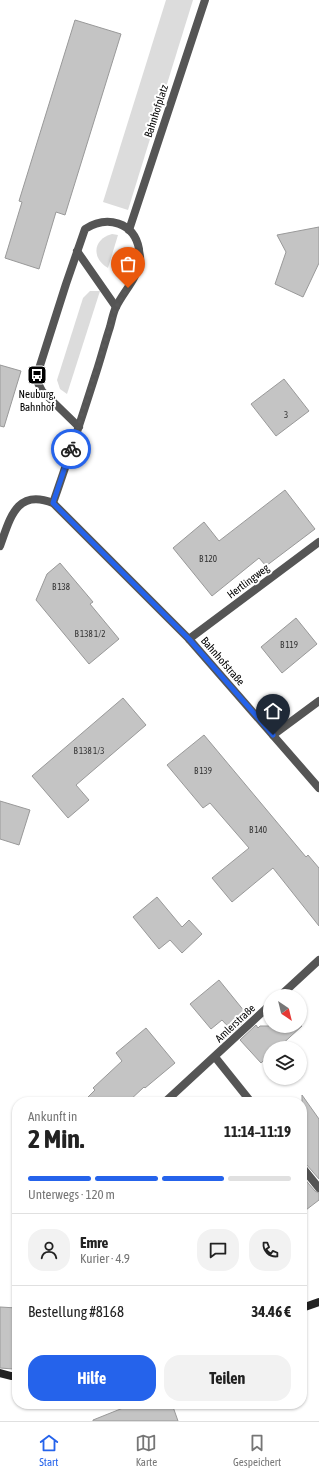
<!DOCTYPE html>
<html lang="de">
<head>
<meta charset="utf-8">
<style>
	:root { --surface:#fff; --page:#f2f2f2; --text:#222; --muted:#767676; --line:#e0e0e0; --accent:#2563eb }
	body { margin:0; font-family:"Asap Condensed",sans-serif; background:var(--page); color:var(--text); height:100vh; display:flex; flex-direction:column; font-size:15px; white-space:nowrap }
	* { box-sizing:border-box; margin:0 }
	p { font-size:13px; color:var(--muted) }
	.icon { flex:none; width:22px; height:22px; fill:none; stroke:currentColor; stroke-width:2; stroke-linecap:round; stroke-linejoin:round }
	.map { position:relative; flex:1; overflow:hidden }
	.sheet { position:absolute; left:12px; top:1097px; width:295px; height:312px; display:flex; flex-direction:column; background:var(--surface); border-radius:16px; box-shadow:0 1px 3px #0004 }
	.sheet>* { flex:none }
	.needle { width:26px; rotate:145deg }
	.controls { position:absolute; left:263px; top:989px; display:grid; gap:8px }
	.controls a { display:grid; place-items:center; width:44px; height:44px; border-radius:50%; background:var(--surface); box-shadow:0 1px 3px #0004; font-size:20px }
	.pin { position:absolute; display:grid; place-items:center; width:34px; height:34px; color:#fff; margin:-41px -17px; border-radius:50% 50% 50% 0; rotate:-45deg; box-shadow:0 0 4px #0007 }
	.pin .icon { rotate:45deg }
	.courier { position:absolute; display:grid; place-items:center; width:40px; height:40px; margin:-20px; border:3px solid #2563eb; border-radius:50%; background:#fff; color:#222; box-shadow:0 1px 5px #0007 }
	.head em { font-style:normal; font-weight:700 }
	.head div { display:flex; flex-direction:column-reverse }
	.head { display:flex; align-items:center; justify-content:space-between; height:68px; padding:0 16px }
	h1 { font-size:26px; font-weight:700; line-height:30px }
	.bar { display:grid; grid-template-columns:repeat(4,1fr); gap:6px 4px; align-content:center; height:48px; padding:0 16px }
	.bar i { height:5px; border-radius:3px; background:var(--line) }
	.bar .on { background:var(--accent) }
	.bar p { grid-column:span 4 }
	.line { display:flex; align-items:center; gap:10px; padding:0 16px; border-top:1px solid var(--line) }
	.line div { flex:1 }
	.round { display:grid; place-items:center; flex:none; width:42px; height:42px; border-radius:16px; background:var(--page) }
	.action { display:flex; gap:8px; margin-top:auto; padding:8px 16px }
	.action a { flex:1; height:46px; border-radius:16px; background:var(--accent); color:#fff; font-size:16px; font-weight:700; line-height:46px; text-align:center }
	.action a+a { background:var(--page); color:var(--text) }
	.tabs { display:flex; justify-content:space-around; align-items:center; height:56px; border-top:1px solid var(--line); background:var(--surface); font-size:11px; color:var(--muted) }
	.tabs a { display:grid; justify-items:center; gap:2px }
	.tabs .on { color:var(--accent) }
	.map>svg:first-child { display:block }
	.green { fill:#dcdcdc }
	.building { fill:#c4c4c4; stroke:#999 }
	.lines { fill:none; stroke-linecap:round; stroke-linejoin:round }
	.minor { stroke:#555; stroke-width:8 }
	.secondary { stroke:#222; stroke-width:8 }
	.done { stroke:#595959; stroke-width:4; stroke-dasharray:0 7.2 }
	.route { stroke:#2563eb; stroke-width:5 }
	.labels { text-anchor:middle; stroke-width:4; stroke-linejoin:round; paint-order:stroke }
	.number-label { font-size:9px; fill:#313131 }
	.street-label { font-size:11px; fill:#000; stroke:#fff }
	.poi-label { font-size:11px; fill:#000; stroke:#fff }
</style>
</head>
<body>
<div class="map">
<svg width="319" height="1421" viewBox="0 0 319 1421">
	<rect width="100%" height="100%" fill="#fff"/>
	<g class="green">
		<polygon points="166,0 193,0 128,210 103,202"/>
		<path d="M112,234L118,235L108,268C91,258 93,239 112,234Z"/>
		<polygon points="90,291 100,291 67,394 60,389 57,380 83,298"/>
	</g>
	<g class="building">
		<polygon points="75,20 121,34 65,215 56,212 39,269 5,258 22,202 19,201"/>
		<polygon points="319,227 319,263 303,297 275,284 286,252 277,235"/>
		<polygon points="0,365 21,371 4,427 0,426"/>
		<polygon points="284,379 309,411 276,436 251,404"/>
		<polygon points="285,490 315,529 266,566 259,558 212,596 173,548 204,522 219,541"/>
		<polygon points="60,563 93,602 90,604 119,639 89,664 36,600 47,574"/>
		<polygon points="296,618 317,644 282,673 261,647"/>
		<polygon points="123,698 146,725 76,785 89,800 68,818 32,776"/>
		<polygon points="204,735 306,857 308,855 319,868 319,926 273,868 232,902 212,878 249,848 210,803 203,808 167,765"/>
		<polygon points="0,801 30,810 19,845 0,839"/>
		<polygon points="157,897 182,927 189,920 202,934 182,953 170,940 159,949 133,917"/>
		<polygon points="219,980 249,1017 233,1032 222,1020 211,1029 190,1004"/>
		<polygon points="256,1025 258,1028 260,1026 302,1026 278,1048 270,1048 270,1055 261,1063 240,1040"/>
		<polygon points="146,1028 175,1063 145,1088 144,1087 128,1102 83,1102 95,1090 93,1088 122,1061 116,1053"/>
		<polygon points="302,1095 319,1119 319,1179 306,1164 302,1162"/>
		<polygon points="302,1176 315,1191 319,1193 319,1200 302,1213"/>
		<polygon points="0,1307 17,1308 13,1369 0,1368"/>
		<polygon points="133,1404 172,1404 178,1421 93,1421 93,1420"/>
	</g>
	<g class="lines">
		<g class="minor">
			<polyline points="129,230 205,0"/>
			<polyline points="77,251 116,307"/>
			<path d="M53,503C68,460 82,417 96,373C101,358 105,342 110,327C112,320 113,313 116,307C124,291 137,279 140,261C141,258 139,253 139,249C134,222 107,215 85,229L66,284L37,375L38,383L42,391L79,427"/>
			<path d="M0,546C10,519 16,488 53,503L189,639L319,788"/>
			<polyline points="189,639 319,542"/>
			<polyline points="273,735 319,701"/>
			<polyline points="280,996 319,960"/>
			<polyline points="215,1057 251,1102"/>
			<polyline points="165,1102 270,1005"/>
			<polyline points="302,1167 319,1188"/>
		</g>
		<g class="secondary">
			<polyline points="302,1308 319,1302"/>
			<polyline points="0,1373 11,1376 17,1376"/>
		</g>
	</g>
	<g class="lines">
		<polyline class="done" points="71,449 116,307 128,288"/>
		<polyline class="route" points="71,449 53,503 189,639 273,735"/>
	</g>
	<defs>
		<symbol id="bus-square" viewBox="-11 -11 22 22"><rect x="-9" y="-9" width="18" height="18" rx="4" fill="#000" stroke="#fff"/><path d="M-5-6H5V4H4V6H2V4H-2V6H-4V4H-5ZM-3.5-4V0h7V-4ZM-3.5 1.2v1.5H-2V1.2ZM2 1.2v1.5H3.5V1.2Z" fill="#fff"/></symbol>
	</defs>
	<g fill-rule="evenodd">
		<use href="#bus-square" x="26" y="364" width="22" height="22"/>
	</g>
	<g class="labels">
		<g class="number-label">
			<text x="286" y="418">3</text>
			<text x="208" y="562">B 120</text>
			<text x="61" y="590">B 138</text>
			<text x="90" y="637">B 138 1/2</text>
			<text x="289" y="648">B 119</text>
			<text x="89" y="754">B 138 1/3</text>
			<text x="203" y="774">B 139</text>
			<text x="258" y="833">B 140</text>
		</g>
		<g class="street-label">
			<text transform="translate(156 111) rotate(-72)" y="4">Bahnhofplatz</text>
			<text transform="translate(248 581) rotate(-37)" y="4">Hertlingweg</text>
			<text transform="translate(223 661) rotate(49)" y="4">Bahnhofstraße</text>
			<text transform="translate(235 1023) rotate(-43)" y="4">Amlerstraße</text>
		</g>
		<g class="poi-label">
			<text x="37" y="398">Neuburg,<tspan x="37" dy="13">Bahnhof</tspan></text>
		</g>
	</g>
</svg>
<div class="controls">
<a><svg class="needle" viewBox="-14 -14 28 28"><path d="M0-13l5 13h-10z" fill="#e53935"/><path d="M0 13l5-13h-10z" fill="#767676"/></svg></a>
<a><svg class="icon" aria-label="layers" viewBox="0 0 24 24"><path d="M12 4l9 5-9 5-9-5zM3 14l9 5 9-5"/></svg></a>
</div>
<div class="pin" style="left:128px;top:288px;background:#ea580c"><svg class="icon" aria-label="bag" viewBox="0 0 24 24"><path d="M5 8h14l-1 12H6zM9 8a3 3 0 0 1 6 0"/></svg></div>
<div class="pin" style="left:273px;top:735px;background:#1f2937"><svg class="icon" aria-label="home" viewBox="0 0 24 24"><path d="M3 11l9-7 9 7M6 9v11h12V9"/></svg></div>
<div class="courier" style="left:71px;top:449px"><svg class="icon" aria-label="bike" viewBox="0 0 24 24"><circle cx="6" cy="16" r="4"/><circle cx="18" cy="16" r="4"/><path d="M6 16l4-8h5l3 8M10 8l3 8H6M13 5h3"/></svg></div>
<section class="sheet">
<div class="head"><div><h1>2 Min.</h1><p>Ankunft in</p></div><em>11:14–11:19</em></div>
<div class="bar"><i class="on"></i><i class="on"></i><i class="on"></i><i></i><p>Unterwegs · 120 m</p></div>
<div class="line" style="height:72px"><a class="round"><svg class="icon" aria-label="person" viewBox="0 0 24 24"><circle cx="12" cy="8" r="4"/><path d="M4 21q1-7 8-7t8 7"/></svg></a><div><b>Emre</b><p>Kurier · 4.9</p></div><a class="round"><svg class="icon" aria-label="chat" viewBox="0 0 24 24"><path d="M4 5h16v11H9l-5 4z"/></svg></a><a class="round"><svg class="icon" aria-label="phone" viewBox="0 0 24 24"><path d="M5 4h4l2 5-3 2q2 4 5 5l2-3 5 2v4C11 20 4 13 5 4z"/></svg></a></div>
<div class="line" style="height:52px"><div>Bestellung #8168</div><b>34.46 €</b></div>
<div class="action"><a>Hilfe</a><a>Teilen</a></div>
</section>
</div>
<nav class="tabs">
<a class="on"><svg class="icon" aria-label="home" viewBox="0 0 24 24"><path d="M3 11l9-7 9 7M6 9v11h12V9"/></svg>Start</a>
<a><svg class="icon" aria-label="map" viewBox="0 0 24 24"><path d="M3 6l6-2 6 2 6-2v14l-6 2-6-2-6 2zM9 4v14M15 6v14"/></svg>Karte</a>
<a><svg class="icon" aria-label="saved" viewBox="0 0 24 24"><path d="M7 4h10v16l-5-4-5 4z"/></svg>Gespeichert</a>
</nav>
</body>
</html>
